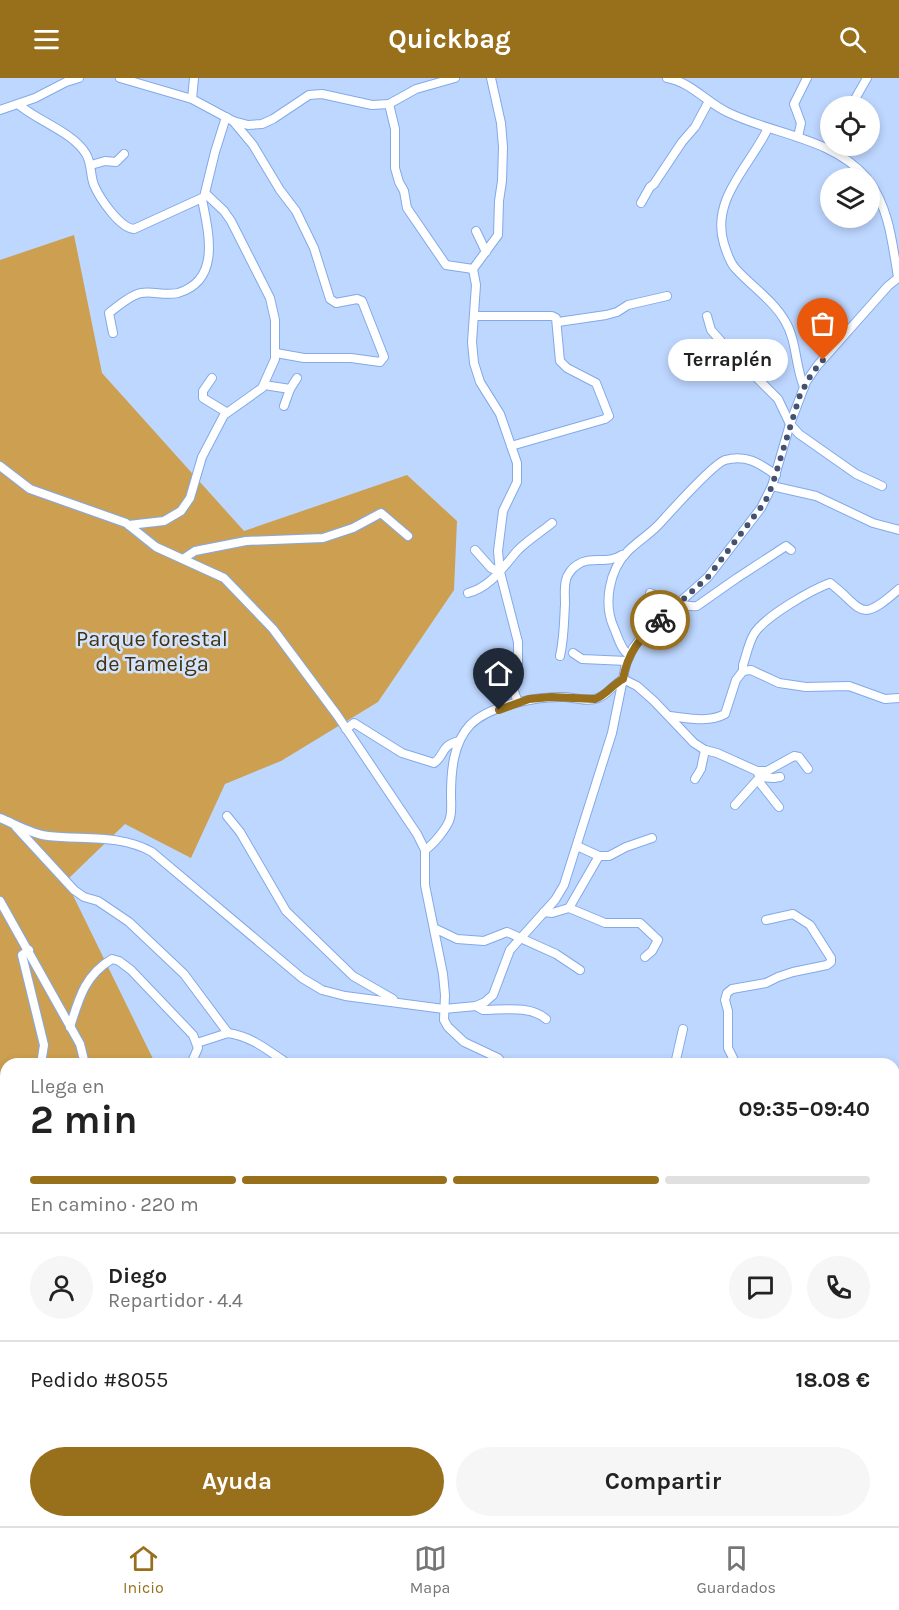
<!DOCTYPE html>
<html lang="es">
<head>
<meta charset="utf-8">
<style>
	:root { --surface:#fff; --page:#f6f6f6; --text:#222; --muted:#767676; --line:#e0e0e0; --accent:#98701c }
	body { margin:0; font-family:Karla,sans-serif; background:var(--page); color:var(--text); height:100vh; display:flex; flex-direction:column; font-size:22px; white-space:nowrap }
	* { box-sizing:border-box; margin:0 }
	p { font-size:20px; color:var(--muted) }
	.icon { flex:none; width:33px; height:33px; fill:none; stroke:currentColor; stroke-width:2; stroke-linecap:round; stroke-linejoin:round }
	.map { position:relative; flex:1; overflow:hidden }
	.side { position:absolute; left:0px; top:980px; width:900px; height:470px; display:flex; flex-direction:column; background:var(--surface); border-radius:18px 18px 0 0; box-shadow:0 3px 9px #0003 }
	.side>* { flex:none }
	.tools { position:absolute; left:820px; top:18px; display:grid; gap:12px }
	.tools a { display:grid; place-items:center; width:60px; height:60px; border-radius:50%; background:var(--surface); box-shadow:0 3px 9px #0003; font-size:30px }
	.pin { position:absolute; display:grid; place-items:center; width:51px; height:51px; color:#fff; margin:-62px -26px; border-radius:50% 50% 50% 0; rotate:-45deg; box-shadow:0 0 6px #0007 }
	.pin .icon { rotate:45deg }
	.courier { position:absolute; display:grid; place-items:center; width:60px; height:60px; margin:-30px; border:4px solid #98701c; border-radius:50%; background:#fff; color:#222; box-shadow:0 2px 8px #0007 }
	.bubble { position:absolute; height:42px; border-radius:21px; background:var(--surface); box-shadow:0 3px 9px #0003; font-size:20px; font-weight:700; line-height:42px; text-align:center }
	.summary em { font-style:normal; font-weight:700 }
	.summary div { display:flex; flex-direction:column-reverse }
	.summary { display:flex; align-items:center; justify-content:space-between; height:102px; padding:0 30px }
	h1 { font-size:39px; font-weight:700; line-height:45px }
	.bar { display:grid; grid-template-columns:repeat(4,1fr); gap:9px 6px; align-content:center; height:72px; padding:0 30px }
	.bar i { height:8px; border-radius:4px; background:var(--line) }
	.bar .on { background:var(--accent) }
	.bar p { grid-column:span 4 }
	.line { display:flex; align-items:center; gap:15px; padding:0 30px; border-top:2px solid var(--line) }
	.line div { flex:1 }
	.round { display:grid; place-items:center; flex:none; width:63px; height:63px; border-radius:32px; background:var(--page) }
	.primary-button { display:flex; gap:12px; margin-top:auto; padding:12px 30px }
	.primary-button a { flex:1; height:69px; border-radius:36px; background:var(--accent); color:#fff; font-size:24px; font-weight:700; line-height:69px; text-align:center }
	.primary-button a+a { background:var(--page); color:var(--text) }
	header { display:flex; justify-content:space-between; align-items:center; height:78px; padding:0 30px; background:var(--accent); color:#fff; font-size:27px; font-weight:700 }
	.dock { display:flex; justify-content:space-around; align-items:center; height:84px; border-top:2px solid var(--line); background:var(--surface); font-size:16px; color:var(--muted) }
	.dock a { display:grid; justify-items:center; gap:3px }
	.dock .on { color:var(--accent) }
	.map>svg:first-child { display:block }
	.green { fill:#cca050 }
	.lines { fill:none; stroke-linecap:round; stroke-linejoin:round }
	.stream { stroke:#b27379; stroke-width:2 }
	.minor-casing { stroke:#82a9e9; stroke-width:10 }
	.minor { stroke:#fff; stroke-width:8 }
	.done { stroke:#44526f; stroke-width:6; stroke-dasharray:0 10.8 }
	.route { stroke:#98701c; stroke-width:8 }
	.labels { text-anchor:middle; stroke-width:5; stroke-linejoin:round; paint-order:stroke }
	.park-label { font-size:22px; fill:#45320e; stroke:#d3e4ff }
</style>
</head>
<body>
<header><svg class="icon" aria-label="menu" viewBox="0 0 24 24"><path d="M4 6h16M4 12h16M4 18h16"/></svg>Quickbag<svg class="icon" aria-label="search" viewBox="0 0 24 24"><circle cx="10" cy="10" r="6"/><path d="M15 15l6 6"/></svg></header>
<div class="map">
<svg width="899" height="1448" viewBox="0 0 899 1448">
	<rect width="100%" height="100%" fill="#bed7ff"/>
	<g class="green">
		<polygon points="74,157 102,295 244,453 407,397 457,443 454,512 378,624 281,683 225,706 191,780 125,746 66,803 155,985 6,986 6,1123 0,1121 0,182"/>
		<polygon points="6,1147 6,1216 0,1206 0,1153"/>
	</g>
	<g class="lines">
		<g class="stream">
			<polyline points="0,1221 6,1222"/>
			<polyline points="254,1443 254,1448"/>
		</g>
		<defs>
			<g id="minor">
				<polyline points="120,0 192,21 233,43 248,47 262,46 273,41 309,17 322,16 372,27 389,26 416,11 455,0"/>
				<path d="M667,0C691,4 706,24 727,34C774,57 831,59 867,100"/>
				<polyline points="192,21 194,0"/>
				<path d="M18,26C37,43 73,54 86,76C92,86 90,97 94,107C100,121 120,150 134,151L204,119L215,74L226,39"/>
				<polyline points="389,26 395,51 395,90 399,104 404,113 407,130 446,187 473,191"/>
				<polyline points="851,28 867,0"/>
				<polyline points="0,32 35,20 66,4 79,0"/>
				<polyline points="233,43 253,67 280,112 296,133 314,170 330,221 336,225 357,221 362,223 384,279 380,284 351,280 304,280 276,275"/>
				<path d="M768,50C751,87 710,121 724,166C727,175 729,183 735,190C751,208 773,222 785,243C797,263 795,288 804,309"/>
				<polyline points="798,59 801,45 794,26 807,0"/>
				<polyline points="91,87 105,83 116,84 124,76"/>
				<path d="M870,104C890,134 892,165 898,199"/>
				<polyline points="641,125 650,109 654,106 682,64 695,49 709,23"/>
				<polyline points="476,153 486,174"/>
				<polyline points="473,191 476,207 472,264 474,285 480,304 500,336 517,385 517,404 503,433 498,473 500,494 518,564 518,590 513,611 518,624"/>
				<polyline points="473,191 498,157 499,123 502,103 503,69 501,45 491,0"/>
				<polyline points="474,238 552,238 556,240 560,283 567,290 596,305 609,338 605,341 511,368"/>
				<polyline points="707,238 711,252 727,270"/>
				<polyline points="558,244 606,237 617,234 628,227 667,218"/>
				<path d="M113,255L109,235C117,229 130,217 141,215C153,213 165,218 178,215C222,202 208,153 202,121"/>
				<polyline points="695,296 727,270 778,321 790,346 799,356 856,396 882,408"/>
				<polyline points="212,300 203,313 203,320 226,334"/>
				<polyline points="264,307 290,311"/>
				<polyline points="284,328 290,311 297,300"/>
				<polyline points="0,388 30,411 126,445 156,469 224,500 273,551 337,637 417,756 425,772 425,807 443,896 445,917 444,942 448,949 464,964 498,980 503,986"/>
				<polyline points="772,408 816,418 873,445 899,452"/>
				<polyline points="129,447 164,443 181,433 190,420 202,379 224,337 262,310 275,281 275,242 270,220 231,143 224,133 206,116"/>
				<polyline points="475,472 491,490 500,494"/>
				<polyline points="183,481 195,473 246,463 323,460 353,450 381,435 408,458"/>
				<path d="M468,515C491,509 503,489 518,472C528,462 541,454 552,445"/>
				<path d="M650,515C662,520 684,530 697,528L737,500L786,468L791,472"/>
				<polyline points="573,575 582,581 627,583"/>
				<path d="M629,577C621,572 618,559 614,550C603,526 609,492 628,473C639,462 652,455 662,443C673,431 713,386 725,382C746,376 759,385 776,397"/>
				<path d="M560,578C564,561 564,543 565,526C565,519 564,509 566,502C567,497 572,490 577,487C591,477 607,487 622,477"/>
				<path d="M743,593V587C746,578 749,564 754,556C764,539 811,512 830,505C864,531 858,547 899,511"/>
				<path d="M670,638C688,640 708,645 725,636L736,602L743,593L751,592L779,605L806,609L849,608L885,621L899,620"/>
				<path d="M346,651L354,645L402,675L434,685C446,677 439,668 459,663"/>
				<polyline points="757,693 767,693 794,678 799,679 808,691"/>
				<polyline points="695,701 701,691 705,672"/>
				<polyline points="735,727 760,699 774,700 780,699"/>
				<polyline points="227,738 240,754 286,833 353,898 393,921"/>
				<path d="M0,740C15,746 31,756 48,758C83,762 120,756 152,774L302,900L322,912L345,918L444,931L476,928L485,924L493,917L510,872L555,822L564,807L612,655L626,586L633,570L644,556L708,499L761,430L772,408L790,346L806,304L817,288L888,208L899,199"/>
				<polyline points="16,749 74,812 84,819 98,823 129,844 184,896 228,955"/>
				<polyline points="577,768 599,778"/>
				<path d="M425,772C433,767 448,749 450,740C452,733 451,724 451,717C451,694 453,665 470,647C490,627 538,618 565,619C576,620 588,624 598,620C607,617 614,606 623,601L637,608L654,623L694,665L705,672L717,675L757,693L760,699V705L779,729"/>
				<polyline points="0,823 80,966 85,986"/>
				<polyline points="569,830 599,778 609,778 626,769 652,760"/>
				<polyline points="544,834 552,835 569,830 605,845 640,845 658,862 652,873 645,879"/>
				<polyline points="434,850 457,861 484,863 507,854 556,876 580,892"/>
				<polyline points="29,872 22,877 44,967 41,986"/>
				<path d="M476,928L483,932C503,932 530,927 546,941"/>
				<path d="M70,949C79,920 85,897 112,881L119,883L131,892L193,957L198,970L191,986"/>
				<path d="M197,965L228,955C251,958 269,973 288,986"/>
				<polyline points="675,986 683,951"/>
				<polyline points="736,986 728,970 728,933 725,922 727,915 732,911 766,905 778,899 793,894 827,887 831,884 831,880 810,847 793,836 766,842"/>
				<polyline points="0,1014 6,1013"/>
				<polyline points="0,1124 6,1122"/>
				<polyline points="894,1137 899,1139"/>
				<polyline points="894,1182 899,1178"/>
				<polyline points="0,1362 6,1357"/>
				<polyline points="0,1433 6,1440"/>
				<polyline points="894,1437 899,1437"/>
				<polyline points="10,1443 16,1448"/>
				<polyline points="420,1443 421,1448"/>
			</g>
		</defs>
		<use href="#minor" class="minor-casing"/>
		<use href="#minor" class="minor"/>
	</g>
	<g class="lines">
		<polyline class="done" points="660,542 708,499 765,424 772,408 800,317 812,295 823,282"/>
		<path class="route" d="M499,632L529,621L551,619L595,621C606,617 613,606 623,601C628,574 640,560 660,542"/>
	</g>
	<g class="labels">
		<g class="park-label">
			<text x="152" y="568">Parque forestal<tspan x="152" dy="25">de Tameiga</tspan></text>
		</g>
	</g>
</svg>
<div class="tools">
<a><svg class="icon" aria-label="locate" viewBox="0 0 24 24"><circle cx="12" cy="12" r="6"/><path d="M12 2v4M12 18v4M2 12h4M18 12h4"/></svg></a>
<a><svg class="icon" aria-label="layers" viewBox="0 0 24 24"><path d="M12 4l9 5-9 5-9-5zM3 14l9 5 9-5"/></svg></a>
</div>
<div class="pin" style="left:823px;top:282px;background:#ea580c"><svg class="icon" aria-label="bag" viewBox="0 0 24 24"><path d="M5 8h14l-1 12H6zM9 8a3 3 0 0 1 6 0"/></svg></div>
<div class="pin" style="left:499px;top:632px;background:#1f2937"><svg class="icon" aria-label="home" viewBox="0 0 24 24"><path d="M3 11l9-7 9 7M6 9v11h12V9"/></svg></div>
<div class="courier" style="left:660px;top:542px"><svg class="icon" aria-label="bike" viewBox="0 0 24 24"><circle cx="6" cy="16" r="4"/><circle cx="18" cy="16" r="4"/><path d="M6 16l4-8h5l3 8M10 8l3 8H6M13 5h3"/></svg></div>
<div class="bubble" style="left:668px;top:261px;width:120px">Terraplén</div>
<section class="side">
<div class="summary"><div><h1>2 min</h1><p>Llega en</p></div><em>09:35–09:40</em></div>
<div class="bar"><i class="on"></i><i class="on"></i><i class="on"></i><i></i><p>En camino · 220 m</p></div>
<div class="line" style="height:108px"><a class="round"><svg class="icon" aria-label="person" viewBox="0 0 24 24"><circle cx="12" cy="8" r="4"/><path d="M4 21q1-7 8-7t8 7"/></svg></a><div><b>Diego</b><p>Repartidor · 4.4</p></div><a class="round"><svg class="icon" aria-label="chat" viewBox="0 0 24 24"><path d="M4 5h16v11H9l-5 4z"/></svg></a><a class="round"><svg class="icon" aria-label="phone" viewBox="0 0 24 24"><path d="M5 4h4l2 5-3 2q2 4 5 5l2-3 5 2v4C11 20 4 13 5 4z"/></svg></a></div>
<div class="line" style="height:78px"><div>Pedido #8055</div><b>18.08 €</b></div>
<div class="primary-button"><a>Ayuda</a><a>Compartir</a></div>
</section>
</div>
<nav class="dock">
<a class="on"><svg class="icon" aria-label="home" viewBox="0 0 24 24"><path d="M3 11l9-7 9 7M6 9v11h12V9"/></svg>Inicio</a>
<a><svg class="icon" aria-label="map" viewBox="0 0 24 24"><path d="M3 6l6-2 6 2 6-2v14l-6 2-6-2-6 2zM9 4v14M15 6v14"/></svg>Mapa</a>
<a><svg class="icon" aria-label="saved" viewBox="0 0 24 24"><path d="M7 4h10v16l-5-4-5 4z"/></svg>Guardados</a>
</nav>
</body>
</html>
